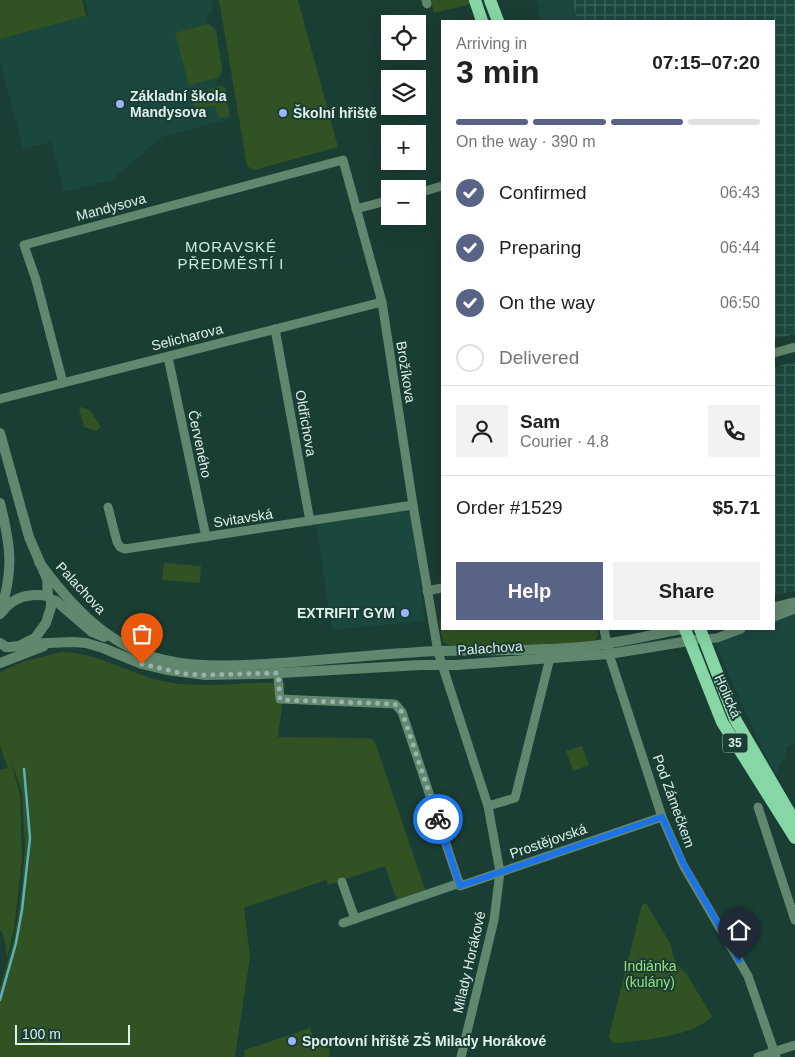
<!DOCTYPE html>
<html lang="en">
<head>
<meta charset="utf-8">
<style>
	:root { --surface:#fff; --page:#f2f2f2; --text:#202124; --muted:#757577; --line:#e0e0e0; --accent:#586386 }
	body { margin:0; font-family:Arial,sans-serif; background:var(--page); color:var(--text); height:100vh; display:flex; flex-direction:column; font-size:19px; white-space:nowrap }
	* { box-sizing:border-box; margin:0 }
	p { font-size:16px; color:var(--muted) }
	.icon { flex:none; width:28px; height:28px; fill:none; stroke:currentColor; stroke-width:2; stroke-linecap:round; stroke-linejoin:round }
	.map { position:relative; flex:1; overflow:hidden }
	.drawer { position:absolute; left:441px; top:20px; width:334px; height:610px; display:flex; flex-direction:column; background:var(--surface); border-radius:0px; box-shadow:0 5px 20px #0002 }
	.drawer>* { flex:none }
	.controls { position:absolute; left:381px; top:15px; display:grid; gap:10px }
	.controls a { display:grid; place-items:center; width:45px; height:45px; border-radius:0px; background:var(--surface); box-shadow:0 5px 20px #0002; font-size:25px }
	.scale { position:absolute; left:15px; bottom:12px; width:115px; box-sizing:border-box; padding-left:5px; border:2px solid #def1eb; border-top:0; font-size:14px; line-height:18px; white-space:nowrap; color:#def1eb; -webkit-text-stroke:4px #1a3d34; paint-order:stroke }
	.pin { position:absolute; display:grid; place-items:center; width:42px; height:42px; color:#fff; margin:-51px -21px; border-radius:50% 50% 50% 0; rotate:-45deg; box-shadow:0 0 5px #0007 }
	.pin .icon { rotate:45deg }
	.courier { position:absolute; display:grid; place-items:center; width:50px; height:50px; margin:-25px; border:4px solid #1a73e8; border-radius:50%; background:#fff; color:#222; box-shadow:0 1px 6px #0007 }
	.overview em { font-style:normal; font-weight:700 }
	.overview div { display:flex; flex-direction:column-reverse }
	.overview { display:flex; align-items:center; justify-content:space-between; height:85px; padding:0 15px }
	h1 { font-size:32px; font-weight:700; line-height:38px }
	.bar { display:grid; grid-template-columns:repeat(4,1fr); gap:8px 5px; align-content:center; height:60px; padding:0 15px }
	.bar i { height:6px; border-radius:4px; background:var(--line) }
	.bar .active { background:var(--accent) }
	.bar p { grid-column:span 4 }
	.line { display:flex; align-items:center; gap:12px; padding:0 15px; border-top:1px solid var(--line) }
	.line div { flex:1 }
	.round { display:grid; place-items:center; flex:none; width:52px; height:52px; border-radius:0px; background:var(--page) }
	ol { padding:0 15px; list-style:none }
	li { display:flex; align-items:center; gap:15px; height:55px }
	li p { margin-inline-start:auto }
	li .icon { padding:5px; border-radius:50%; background:var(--accent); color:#fff; stroke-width:4 }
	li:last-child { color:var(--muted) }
	li i { width:28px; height:28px; border:2px solid var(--line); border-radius:50% }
	.primary-button { display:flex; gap:10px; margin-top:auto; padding:10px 15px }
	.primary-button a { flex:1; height:58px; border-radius:0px; background:var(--accent); color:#fff; font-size:20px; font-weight:700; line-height:58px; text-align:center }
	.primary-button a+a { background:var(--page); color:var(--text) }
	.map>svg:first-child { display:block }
	.built { fill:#1b483e }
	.industrial { fill:url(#industrial-grid) }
	.green { fill:#315223 }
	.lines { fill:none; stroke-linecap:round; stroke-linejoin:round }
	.stream { stroke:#5cb1be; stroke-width:2.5 }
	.minor { stroke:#61876e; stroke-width:9 }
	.tertiary { stroke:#61876e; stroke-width:10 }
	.primary { stroke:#87d7a6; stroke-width:12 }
	.done { stroke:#99b2ab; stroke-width:5; stroke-dasharray:0 9 }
	.route { stroke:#1a73e8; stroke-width:6 }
	.poi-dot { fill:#9cb4fd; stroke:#1a3d34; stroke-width:2 }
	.labels { text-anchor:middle; stroke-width:4; stroke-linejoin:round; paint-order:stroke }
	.shield { fill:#1a3d34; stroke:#a3bbb4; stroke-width:1 }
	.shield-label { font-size:12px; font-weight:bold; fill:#def1eb }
	.poi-label { font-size:14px; font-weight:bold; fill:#def1eb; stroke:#1a3d34; text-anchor:start }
	.street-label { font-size:14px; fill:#def1eb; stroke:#1a3d34 }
	.park-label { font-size:14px; fill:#99e27a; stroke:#1a3d34 }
	.neighbourhood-label { font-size:15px; letter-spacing:1px; fill:#c6eee2; stroke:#1a3d34 }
</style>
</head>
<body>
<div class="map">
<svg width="795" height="1057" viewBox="0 0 795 1057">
	<defs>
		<pattern id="industrial-grid" width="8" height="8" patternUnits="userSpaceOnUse" patternTransform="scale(1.25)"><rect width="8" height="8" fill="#1b483e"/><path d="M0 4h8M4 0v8" fill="none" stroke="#3c635a"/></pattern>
	</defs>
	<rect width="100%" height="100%" fill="#1a3d34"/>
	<g class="built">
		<polygon points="85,0 212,0 213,10 206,18 207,23 213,26 216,30 223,70 222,76 216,80 217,85 222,85 226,88 231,118 162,137 112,180 64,192 51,142 23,149 0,61 0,39 89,15"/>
		<polygon points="537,0 573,0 577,21 541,21"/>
		<polygon points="407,510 411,514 425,621 332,630 316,524"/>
		<polygon points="795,612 795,744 787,747 785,759 779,765 778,776 762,749 716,645 721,636 743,629 774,629 774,619"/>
	</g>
	<g class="industrial">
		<polygon points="573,0 795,0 795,334 774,339 774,21 577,21"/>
		<polygon points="795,362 795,591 774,595 774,367"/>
	</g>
	<g class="green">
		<polygon points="0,0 82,0 86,16 0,39"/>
		<polygon points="219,0 298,0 338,147 254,170 247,166"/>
		<polygon points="431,0 470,0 472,4 434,13"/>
		<polygon points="208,24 216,30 222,70 217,78 189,85 175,33"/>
		<polygon points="221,86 225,88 229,115 219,118 215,105 195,110 191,95"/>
		<polygon points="81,407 90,410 101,427 96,431 84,427 79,408"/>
		<polygon points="164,563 201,566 200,583 162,580"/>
		<polygon points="442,619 442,629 597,629 598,636 594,641 543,645 451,646 443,642 439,620"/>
		<path d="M61,652C99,652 130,675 167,682C206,689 246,681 285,683L278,737L365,738L372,739L375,742L426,892L397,901L385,866L328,885L326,880L244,908L250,957L235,1057H0V988L14,939L21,896L25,846L22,792L11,762L20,795L22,859L14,929L7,958L4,937L0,929V770L8,768L0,746V672L25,661Z"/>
		<polygon points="582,746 589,765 573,771 566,751"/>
		<path d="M646,903L671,945C672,956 677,967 686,973L712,1016C699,1035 637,1042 614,1043L611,1041L609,1036L642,905Z"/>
		<polygon points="310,1028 315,1043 331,1039 329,1057 244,1057 245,1050"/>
	</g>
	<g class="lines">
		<polyline class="stream" points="0,1000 16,943 22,910 30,838 24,769"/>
		<g class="minor">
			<polyline points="426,0 427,4"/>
			<polyline points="418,193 442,186"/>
			<polyline points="356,209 390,200"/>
			<polyline points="275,329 310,521"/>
			<polyline points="774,353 795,347"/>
			<polyline points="168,357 206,537"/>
			<polyline points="63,383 36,280 24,245 343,160 382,302 413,505 438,652 488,806 500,872 494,920 461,1057"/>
			<polyline points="0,399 382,302"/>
			<polyline points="108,507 117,542 120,547 125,549 413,505"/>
			<polyline points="427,591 442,588"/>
			<polyline points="774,607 795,602"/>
			<polyline points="774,617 795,609"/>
			<polyline points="604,629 609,654 662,817 683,865 748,976 776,1057"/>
			<polyline points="703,639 717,638 741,629"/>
			<polyline points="277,667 280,699 395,704 402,712 460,886 662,817"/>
			<polyline points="488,806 515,798 550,658"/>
			<polyline points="758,807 795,920"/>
			<polyline points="342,882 355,919"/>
			<polyline points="343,923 460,883"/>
			<polyline points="758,1057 795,1045"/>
		</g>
		<g class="tertiary">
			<polyline points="0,433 29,537 47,579 48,596 51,600 51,607 46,623 35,638 19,646 10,647 6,647 0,643"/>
			<path d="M0,503C11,547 14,569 0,614"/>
			<path d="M39,562C69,603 103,641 153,657C190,668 227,666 265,664C316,661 368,655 419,652C473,649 527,652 581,647C615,644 648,636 681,629"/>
			<polyline points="51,600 56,601 92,632 104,637"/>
			<path d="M2,612C13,597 29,593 48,596"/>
			<polyline points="24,644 74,642 86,643 103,648 142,664 167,670 205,675 262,674 421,665 456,665 609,654 695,640"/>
			<polyline points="0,663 44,646"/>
		</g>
		<g class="primary">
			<polyline points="475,0 482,21"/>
			<polyline points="490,0 498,21"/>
			<polyline points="685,629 722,722 795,838"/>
			<polyline points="700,629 735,719 795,822"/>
		</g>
	</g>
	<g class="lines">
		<polyline class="done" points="142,664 185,674 205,675 278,673 280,699 285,700 395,704 402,712 438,819"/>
		<polyline class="route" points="438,819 460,886 662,817 684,865 739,960"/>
	</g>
	<g class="poi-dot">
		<circle cx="120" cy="104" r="5"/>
		<circle cx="283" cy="113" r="5"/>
		<circle cx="405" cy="613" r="5"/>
		<circle cx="292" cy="1041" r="5"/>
	</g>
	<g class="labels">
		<rect class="shield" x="722.5" y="733.5" width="25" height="19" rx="4"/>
		<g class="shield-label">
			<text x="735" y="747">35</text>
		</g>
		<g class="poi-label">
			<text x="130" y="101">Základní škola<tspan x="130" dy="16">Mandysova</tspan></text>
			<text x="293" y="118">Školní hřiště</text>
			<text x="395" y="618" text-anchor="end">EXTRIFIT GYM</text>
			<text x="302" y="1046">Sportovní hřiště ZŠ Milady Horákové</text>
		</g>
		<g class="street-label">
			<text transform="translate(111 207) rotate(-15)" y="5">Mandysova</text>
			<text transform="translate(187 337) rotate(-14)" y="5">Selicharova</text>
			<text transform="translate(406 372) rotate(81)" y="5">Brožíkova</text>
			<text transform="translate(306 423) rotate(80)" y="5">Oldřichova</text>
			<text transform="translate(200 444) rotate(78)" y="5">Červeného</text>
			<text transform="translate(243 518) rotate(-9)" y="5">Svitavská</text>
			<text transform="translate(81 588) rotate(47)" y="5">Palachova</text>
			<text transform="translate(490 648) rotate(-4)" y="5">Palachova</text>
			<text transform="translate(728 696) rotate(66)" y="5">Holická</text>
			<text transform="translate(674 801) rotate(70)" y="5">Pod Zámečkem</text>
			<text transform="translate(548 841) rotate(-19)" y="5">Prostějovská</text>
			<text transform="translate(469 962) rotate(-77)" y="5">Milady Horákové</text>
		</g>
		<g class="park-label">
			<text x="650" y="971">Indiánka<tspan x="650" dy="16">(kulány)</tspan></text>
		</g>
		<g class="neighbourhood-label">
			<text x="231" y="252">MORAVSKÉ<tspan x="231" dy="17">PŘEDMĚSTÍ I</tspan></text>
		</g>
	</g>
</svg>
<div class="controls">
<a><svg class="icon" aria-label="locate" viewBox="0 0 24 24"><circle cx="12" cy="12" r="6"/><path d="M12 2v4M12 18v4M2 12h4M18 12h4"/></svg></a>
<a><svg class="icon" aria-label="layers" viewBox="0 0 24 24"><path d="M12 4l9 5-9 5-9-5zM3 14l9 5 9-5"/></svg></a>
<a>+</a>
<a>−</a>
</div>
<div class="scale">100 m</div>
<div class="pin" style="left:142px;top:664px;background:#ea580c"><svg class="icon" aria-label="bag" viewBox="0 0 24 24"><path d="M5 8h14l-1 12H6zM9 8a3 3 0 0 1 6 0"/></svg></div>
<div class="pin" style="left:739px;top:960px;background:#1f2937"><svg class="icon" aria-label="home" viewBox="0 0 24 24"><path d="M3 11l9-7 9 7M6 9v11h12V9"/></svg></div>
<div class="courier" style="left:438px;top:819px"><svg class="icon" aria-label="bike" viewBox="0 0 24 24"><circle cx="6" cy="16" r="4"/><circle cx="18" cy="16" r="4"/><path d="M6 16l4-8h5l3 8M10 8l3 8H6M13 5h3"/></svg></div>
<section class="drawer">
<div class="overview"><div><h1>3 min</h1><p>Arriving in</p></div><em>07:15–07:20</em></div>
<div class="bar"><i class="active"></i><i class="active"></i><i class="active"></i><i></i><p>On the way · 390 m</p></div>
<ol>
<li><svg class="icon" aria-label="check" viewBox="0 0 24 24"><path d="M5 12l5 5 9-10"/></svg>Confirmed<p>06:43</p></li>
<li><svg class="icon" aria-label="check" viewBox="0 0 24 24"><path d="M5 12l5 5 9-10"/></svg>Preparing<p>06:44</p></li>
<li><svg class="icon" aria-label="check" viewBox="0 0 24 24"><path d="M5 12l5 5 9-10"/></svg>On the way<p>06:50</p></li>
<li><i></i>Delivered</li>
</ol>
<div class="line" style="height:90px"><a class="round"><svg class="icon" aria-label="person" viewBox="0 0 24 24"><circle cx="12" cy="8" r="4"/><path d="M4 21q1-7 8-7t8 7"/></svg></a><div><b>Sam</b><p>Courier · 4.8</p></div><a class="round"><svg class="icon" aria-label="phone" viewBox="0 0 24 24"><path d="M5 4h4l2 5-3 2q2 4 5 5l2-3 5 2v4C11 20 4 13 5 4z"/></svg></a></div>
<div class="line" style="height:65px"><div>Order #1529</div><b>$5.71</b></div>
<div class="primary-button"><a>Help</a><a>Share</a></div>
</section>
</div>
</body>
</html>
